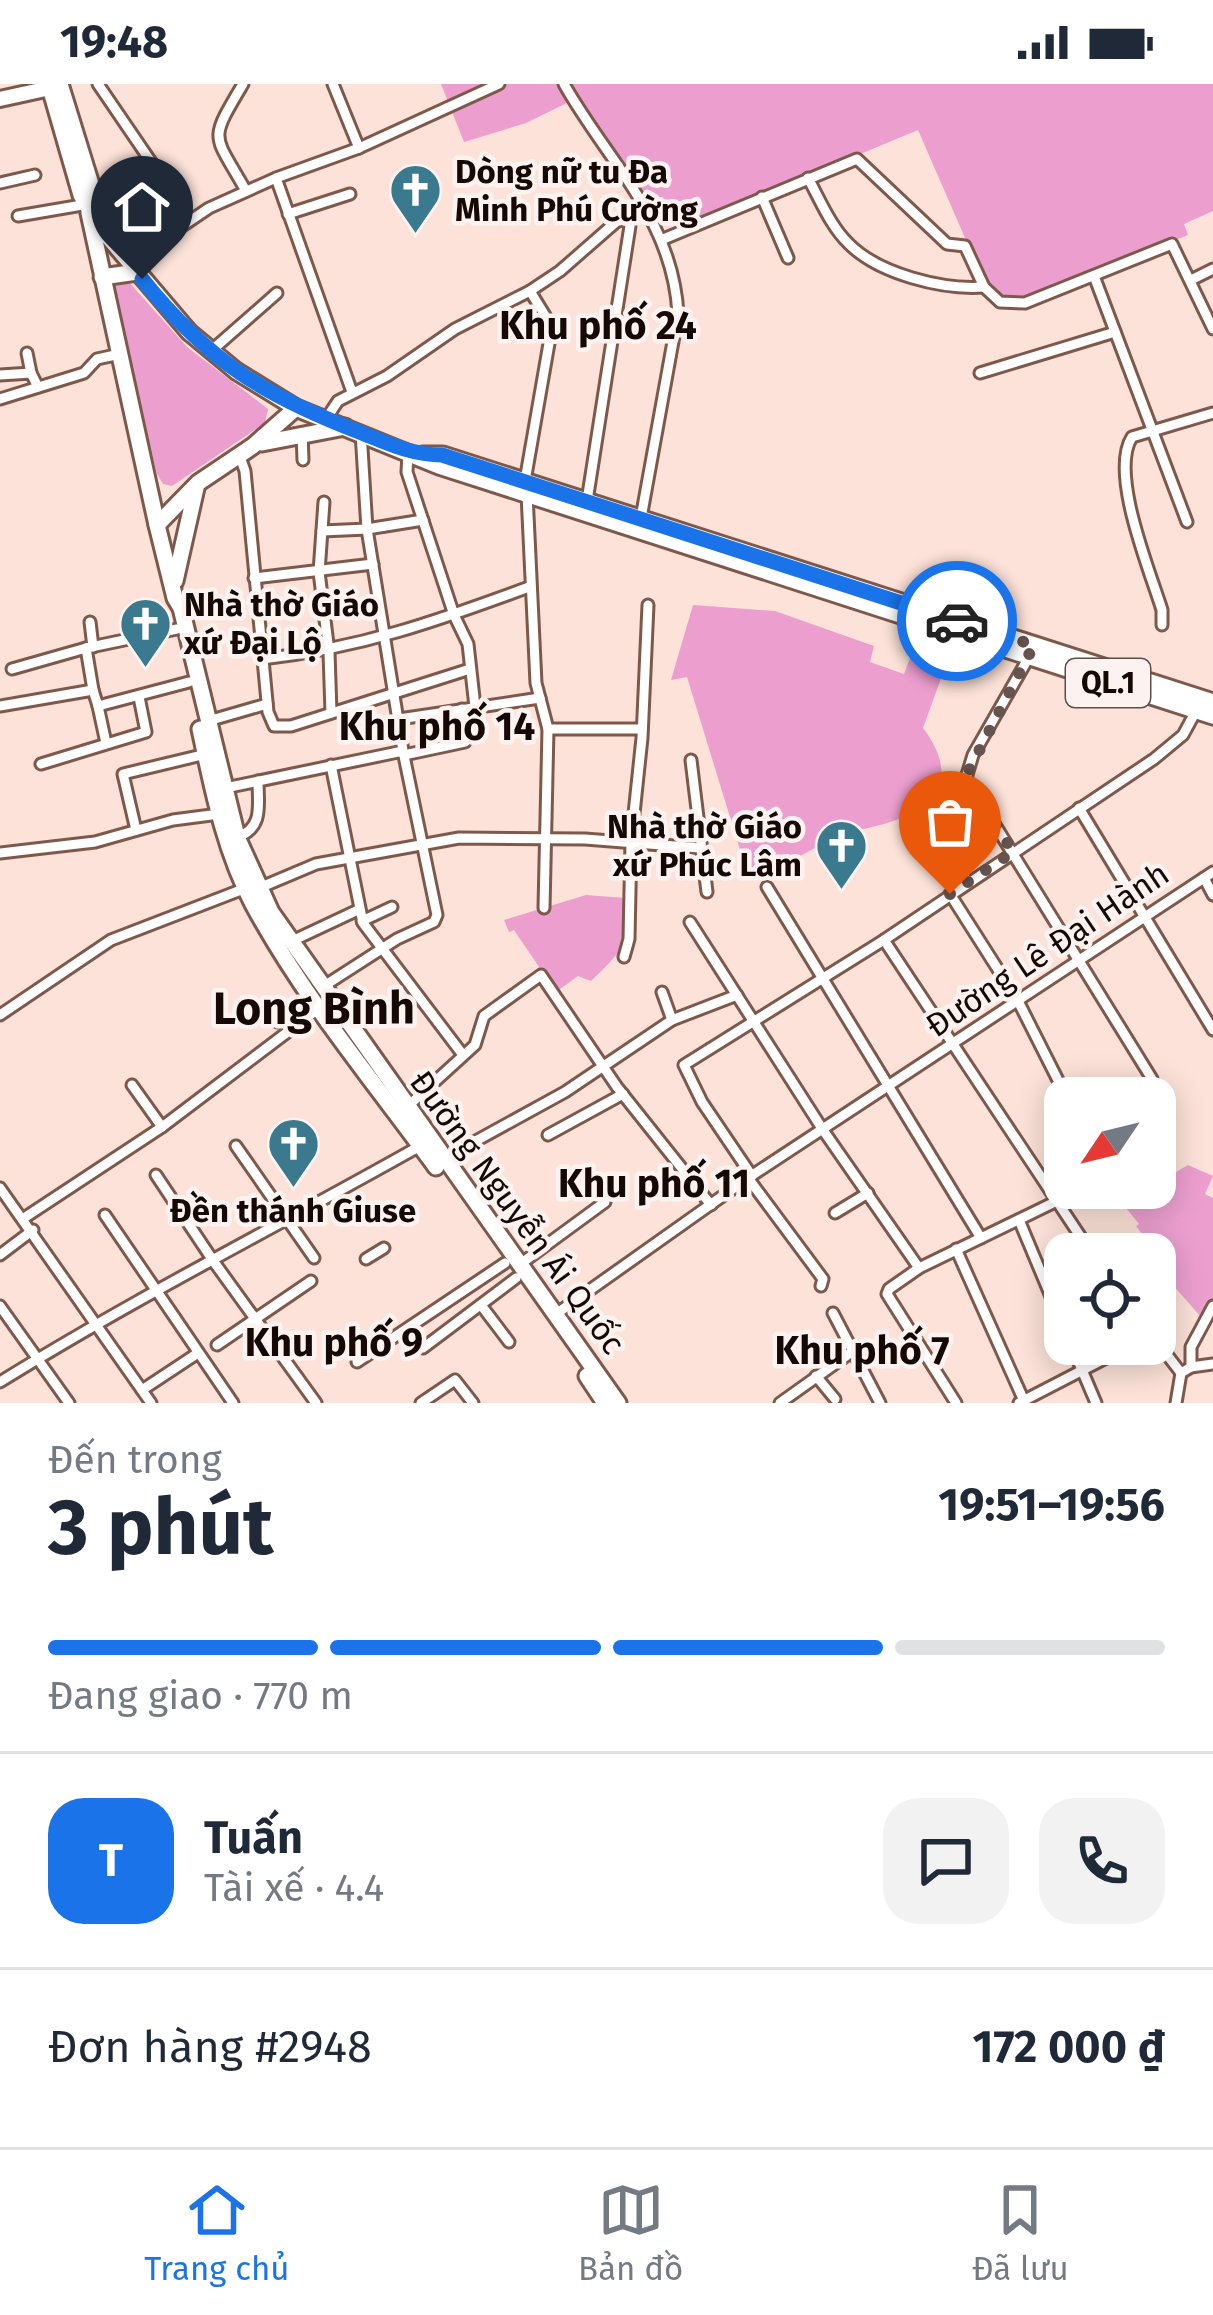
<!DOCTYPE html>
<html lang="vi">
<head>
<meta charset="utf-8">
<style>
	:root { --surface:#fff; --page:#f2f2f3; --text:#1f2937; --muted:#747a83; --line:#e0e1e3; --accent:#1a73e8 }
	body { margin:0; font-family:"Fira Sans",sans-serif; background:var(--page); color:var(--text); height:100vh; display:flex; flex-direction:column; font-size:45px; white-space:nowrap }
	* { box-sizing:border-box; margin:0 }
	p { font-size:39px; color:var(--muted) }
	.icon { flex:none; width:66px; height:66px; fill:none; stroke:currentColor; stroke-width:2; stroke-linecap:round; stroke-linejoin:round }
	.map { position:relative; height:1319px; overflow:hidden }
	.drawer { display:flex; flex-direction:column; background:var(--surface); flex:1 }
	.drawer>* { flex:none }
	.needle { width:78px; rotate:235deg }
	.fabs { position:absolute; left:1044px; top:993px; display:grid; gap:24px }
	.fabs a { display:grid; place-items:center; width:132px; height:132px; border-radius:24px; background:var(--surface); box-shadow:0 6px 30px #0003; font-size:60px }
	.pin { position:absolute; display:grid; place-items:center; width:102px; height:102px; color:#fff; margin:-123px -51px; border-radius:50% 50% 50% 0; rotate:-45deg; box-shadow:0 0 12px #0007 }
	.pin .icon { rotate:45deg }
	.courier { position:absolute; display:grid; place-items:center; width:120px; height:120px; margin:-60px; border:9px solid #1a73e8; border-radius:50%; background:#fff; color:#222; box-shadow:0 3px 15px #0007 }
	.head em { font-style:normal; font-weight:700 }
	.head div { display:flex; flex-direction:column-reverse }
	.head { display:flex; align-items:center; justify-content:space-between; height:204px; padding:0 48px }
	h1 { font-size:78px; font-weight:700; line-height:90px }
	.bar { display:grid; grid-template-columns:repeat(4,1fr); gap:18px 12px; align-content:center; height:144px; padding:0 48px }
	.bar i { height:15px; border-radius:9px; background:var(--line) }
	.bar .selected { background:var(--accent) }
	.bar p { grid-column:span 4 }
	.line { display:flex; align-items:center; gap:30px; padding:0 48px; border-top:3px solid var(--line) }
	.line div { flex:1 }
	.round { display:grid; place-items:center; flex:none; width:126px; height:126px; border-radius:36px; background:var(--page) }
	.status { display:flex; justify-content:space-between; align-items:center; height:84px; padding:0 60px; background:var(--surface); direction:ltr }
	.status svg { height:33px; fill:currentColor }
	.tab-bar { display:flex; justify-content:space-around; align-items:center; height:168px; border-top:3px solid var(--line); background:var(--surface); font-size:33px; color:var(--muted) }
	.tab-bar a { display:grid; justify-items:center; gap:6px }
	.tab-bar .selected { color:var(--accent) }
	.map>svg:first-child { display:block }
	.green { fill:#ec9fcf }
	.lines { fill:none; stroke-linecap:round; stroke-linejoin:round }
	.minor-casing { stroke:#7e594b; stroke-width:15 }
	.secondary-casing { stroke:#7e594b; stroke-width:20 }
	.primary-casing { stroke:#7e594b; stroke-width:21 }
	.trunk-casing { stroke:#7e594b; stroke-width:21 }
	.minor { stroke:#fff; stroke-width:9 }
	.secondary { stroke:#fff; stroke-width:14 }
	.primary { stroke:#fff; stroke-width:15 }
	.trunk { stroke:#fff; stroke-width:15 }
	.done { stroke:#66544e; stroke-width:12; stroke-dasharray:0 21.6 }
	.route { stroke:#1a73e8; stroke-width:15 }
	.labels { text-anchor:middle; stroke-width:9; stroke-linejoin:round; paint-order:stroke }
	.shield { fill:#fcf3f0; stroke:#5b4e4b; stroke-width:3 }
	.shield-label { font-size:30px; font-weight:bold; fill:#160804 }
	.poi-label { font-size:33px; font-weight:bold; fill:#160804; stroke:#fcf3f0; text-anchor:start }
	.street-label { font-size:33px; fill:#160804; stroke:#fcf3f0 }
	.quarter-label { font-size:39px; font-weight:bold; fill:#160804; stroke:#fcf3f0 }
	.district-label { font-size:45px; font-weight:bold; fill:#160804; stroke:#fcf3f0 }
</style>
</head>
<body>
<div class="status"><b>19:48</b><svg viewBox="0 0 49 12"><path d="M0 12V9h3v3zM5 12V6h3v6zM10 12V3h3v9zM15 12V0h3v12zM26 1h20v11H26zM47 4h2v5h-2z"/></svg></div>
<div class="map">
<svg width="1213" height="1319" viewBox="0 0 1213 1319">
	<rect width="100%" height="100%" fill="#fce2d8"/>
	<g class="green">
		<polygon points="441,0 1213,0 1213,127 1184,140 1188,151 1025,217 1001,215 986,202 918,46 683,144 670,121 653,129 575,15 526,39 464,58"/>
		<polygon points="127,196 187,263 268,325 265,339 172,402 163,400 157,390 113,204 115,198"/>
		<path d="M693,521L775,527L874,562L870,578L904,590L910,574L944,586L923,644C974,711 909,739 851,747C833,749 816,765 800,772C783,780 766,785 749,795L687,593L671,596Z"/>
		<path d="M586,811L626,814C627,864 627,862 591,897L578,892L556,908L514,846L509,848L504,836Z"/>
		<polygon points="1188,1081 1213,1092 1205,1110 1213,1114 1213,1216 1202,1234 1155,1181 1155,1170 1145,1170 1140,1165 1146,1155 1136,1142 1139,1140 1110,1104 1155,1104 1155,1100"/>
	</g>
	<g class="lines">
		<defs>
			<g id="minor">
				<polyline points="98,0 190,135"/>
				<path d="M243,0C208,59 213,48 246,107"/>
				<polyline points="333,0 359,64"/>
				<path d="M564,0C608,78 673,135 678,230L641,434"/>
				<polyline points="276,94 352,308"/>
				<path d="M808,94C820,116 831,143 849,160C879,190 942,206 984,203"/>
				<polyline points="0,99 35,91"/>
				<polyline points="762,113 788,174"/>
				<polyline points="288,130 350,110"/>
				<polyline points="18,132 88,120"/>
				<polyline points="661,156 857,75 947,160 965,162 984,203 1000,218 1025,219 1172,160 1213,245"/>
				<polyline points="129,178 209,124 276,94 359,64 499,0"/>
				<polyline points="1094,192 1187,438"/>
				<polyline points="1191,196 1213,185"/>
				<polyline points="211,267 277,209"/>
				<polyline points="27,269 31,289"/>
				<polyline points="980,289 1115,248"/>
				<polyline points="0,291 31,289 38,303"/>
				<polyline points="0,315 84,289 97,275 120,270"/>
				<polyline points="326,335 338,317 387,292 455,245 530,207 560,187 616,138 628,134 630,142 587,417"/>
				<polyline points="302,349 303,376"/>
				<polyline points="239,370 245,387 268,628 274,642 291,642 470,585"/>
				<polyline points="408,370 407,388 454,531 468,560 475,623"/>
				<polyline points="525,397 551,248 549,238 530,207"/>
				<polyline points="527,410 536,599 548,645 544,824"/>
				<polyline points="324,418 319,488 329,568 331,629"/>
				<polyline points="322,447 367,445 423,436"/>
				<polyline points="254,494 373,480"/>
				<polyline points="90,538 93,563"/>
				<path d="M1162,541V526C1150,487 1109,389 1132,353L1213,329"/>
				<polyline points="86,564 93,606"/>
				<polyline points="1029,573 973,671 966,694 1152,995"/>
				<path d="M262,575C361,564 437,537 529,503"/>
				<polyline points="12,585 86,564 177,545"/>
				<polyline points="0,622 93,606 98,622 189,598"/>
				<polyline points="98,622 106,659"/>
				<polyline points="399,635 540,614"/>
				<polyline points="208,637 267,620"/>
				<polyline points="548,645 642,645"/>
				<polyline points="404,671 465,658 462,625"/>
				<polyline points="691,676 707,808"/>
				<polyline points="41,680 146,648 139,613"/>
				<polyline points="331,681 363,839 463,971"/>
				<polyline points="225,704 403,667"/>
				<polyline points="1079,724 1213,946"/>
				<polyline points="921,731 968,798"/>
				<polyline points="136,746 123,690 206,670"/>
				<path d="M238,753C264,743 258,721 258,697"/>
				<polyline points="0,769 95,758 173,736 219,730"/>
				<polyline points="1204,794 1213,811"/>
				<polyline points="767,803 981,1154"/>
				<polyline points="259,804 316,780 459,754 585,755 700,764"/>
				<polyline points="950,810 1018,917 1067,1014"/>
				<polyline points="362,837 392,823"/>
				<polyline points="690,838 823,1046 919,1184"/>
				<polyline points="884,856 1092,1170"/>
				<polyline points="292,857 358,826"/>
				<polyline points="624,873 629,855 631,758 642,654 648,521"/>
				<polyline points="324,902 397,855 434,838 437,831 403,667 367,445 361,348"/>
				<polyline points="662,908 672,936"/>
				<polyline points="0,931 111,856 246,804"/>
				<polyline points="277,938 312,914"/>
				<polyline points="132,1001 162,1043"/>
				<polyline points="407,1023 475,961 484,932 541,891 617,1003 711,1121"/>
				<polyline points="548,1051 623,1010"/>
				<polyline points="236,1062 314,1174"/>
				<polyline points="443,1075 565,1008 672,936 737,911"/>
				<polyline points="156,1091 214,1178 316,1319"/>
				<polyline points="752,1092 702,1018 684,981 884,856 1154,675 1183,651 1196,627"/>
				<polyline points="748,1094 823,1195 821,1202"/>
				<polyline points="0,1104 151,1319"/>
				<polyline points="835,1129 868,1109"/>
				<polyline points="105,1131 233,1319"/>
				<polyline points="24,1134 162,1043 318,925"/>
				<polyline points="1019,1136 1065,1246"/>
				<polyline points="956,1165 1025,1319"/>
				<polyline points="0,1171 33,1146"/>
				<polyline points="366,1175 384,1164"/>
				<polyline points="519,1181 605,1118"/>
				<polyline points="481,1221 509,1258"/>
				<polyline points="0,1222 69,1319"/>
				<polyline points="833,1229 880,1319"/>
				<polyline points="556,1230 748,1094 1213,788"/>
				<polyline points="1155,1255 1181,1289"/>
				<polyline points="1071,1260 1096,1319"/>
				<polyline points="217,1261 311,1197"/>
				<polyline points="423,1264 516,1194"/>
				<polyline points="357,1278 505,1179"/>
				<polyline points="1191,1283 1191,1263 1213,1222"/>
				<polyline points="816,1292 835,1315"/>
				<path d="M0,1298C137,1213 280,1141 420,1062"/>
				<polyline points="142,1306 198,1269"/>
				<polyline points="421,1319 455,1296 473,1319"/>
				<polyline points="780,1319 853,1267"/>
				<polyline points="956,1319 887,1210 889,1205 919,1184 1059,1116"/>
				<polyline points="1019,1319 1133,1260"/>
				<polyline points="1176,1319 1181,1289 1191,1283 1213,1280"/>
			</g>
			<polyline id="secondary" points="0,15 50,4"/>
			<g id="primary">
				<polyline points="89,129 157,441 175,514 181,524 237,753 271,828 618,1319"/>
				<polyline points="102,193 137,188"/>
				<polyline points="262,359 345,343"/>
				<polyline points="157,441 198,399 253,362 296,324"/>
				<polyline points="175,497 196,404"/>
				<path d="M200,645C213,705 224,765 253,820C303,913 374,998 436,1083"/>
				<polyline points="587,1292 605,1319"/>
			</g>
			<g id="trunk">
				<polyline points="49,0 81,111 98,141 189,248 236,287 296,324 439,382 1213,632"/>
				<polyline points="60,0 93,107 88,120"/>
				<polyline points="422,371 443,371 1213,618"/>
			</g>
		</defs>
		<use href="#minor" class="minor-casing"/>
		<use href="#secondary" class="secondary-casing"/>
		<use href="#primary" class="primary-casing"/>
		<use href="#trunk" class="trunk-casing"/>
		<use href="#minor" class="minor"/>
		<use href="#secondary" class="secondary"/>
		<use href="#primary" class="primary"/>
		<use href="#trunk" class="trunk"/>
	</g>
	<g class="lines">
		<polyline class="done" points="950,810 1013,768 966,692 1034,561 957,537"/>
		<path class="route" d="M142,195C209,278 263,311 362,349C389,360 413,371 442,371L957,537"/>
	</g>
	<defs>
		<symbol id="church-pin" viewBox="-11 -11 22 30"><path d="M0 17L-7.5 6A9.5 9.5 0 1 1 7.5 6Z" fill="#3a798e" stroke="#fcf3f0"/><path d="M-1.2-6h2.4v3.5h3.3v2.4h-3.3V6h-2.4V-.1h-3.3v-2.4h3.3Z" fill="#fff"/></symbol>
	</defs>
	<g fill-rule="evenodd">
		<use href="#church-pin" x="386" y="76" width="59" height="81"/>
		<use href="#church-pin" x="116" y="510" width="59" height="81"/>
		<use href="#church-pin" x="812" y="732" width="59" height="81"/>
		<use href="#church-pin" x="264" y="1030" width="59" height="81"/>
	</g>
	<g class="labels">
		<rect class="shield" x="1066" y="575" width="84" height="48" rx="9"/>
		<g class="shield-label">
			<text x="1108" y="609">QL.1</text>
		</g>
		<g class="poi-label">
			<text x="455" y="99">Dòng nữ tu Đa<tspan x="455" dy="38">Minh Phú Cường</tspan></text>
			<text x="184" y="532">Nhà thờ Giáo<tspan x="184" dy="38">xứ Đại Lộ</tspan></text>
			<text x="802" y="754" text-anchor="end">Nhà thờ Giáo<tspan x="802" dy="38">xứ Phúc Lâm</tspan></text>
			<text x="293" y="1138" text-anchor="middle">Đền thánh Giuse</text>
		</g>
		<g class="street-label">
			<text transform="translate(1047 865) rotate(-34)" y="12">Đường Lê Đại Hành</text>
			<text transform="translate(518 1128) rotate(54)" y="12">Đường Nguyễn Ái Quốc</text>
		</g>
		<g class="quarter-label">
			<text x="598" y="255">Khu phố 24</text>
			<text x="437" y="656">Khu phố 14</text>
			<text x="654" y="1113">Khu phố 11</text>
			<text x="334" y="1272">Khu phố 9</text>
			<text x="862" y="1280">Khu phố 7</text>
		</g>
		<g class="district-label">
			<text x="314" y="940">Long Bình</text>
		</g>
	</g>
</svg>
<div class="fabs">
<a><svg class="needle" viewBox="-14 -14 28 28"><path d="M0-13l5 13h-10z" fill="#e53935"/><path d="M0 13l5-13h-10z" fill="#747a83"/></svg></a>
<a><svg class="icon" aria-label="locate" viewBox="0 0 24 24"><circle cx="12" cy="12" r="6"/><path d="M12 2v4M12 18v4M2 12h4M18 12h4"/></svg></a>
</div>
<div class="pin" style="left:950px;top:810px;background:#ea580c"><svg class="icon" aria-label="bag" viewBox="0 0 24 24"><path d="M5 8h14l-1 12H6zM9 8a3 3 0 0 1 6 0"/></svg></div>
<div class="pin" style="left:142px;top:195px;background:#1f2937"><svg class="icon" aria-label="home" viewBox="0 0 24 24"><path d="M3 11l9-7 9 7M6 9v11h12V9"/></svg></div>
<div class="courier" style="left:957px;top:537px"><svg class="icon" aria-label="car" viewBox="0 0 24 24"><path d="M5 17H2v-5l4-1 3-4h7l3 4 3 1v5h-3M9 17h6M6 11h13"/><circle cx="7" cy="17" r="2"/><circle cx="17" cy="17" r="2"/></svg></div>
</div>
<section class="drawer">
<div class="head"><div><h1>3 phút</h1><p>Đến trong</p></div><em>19:51–19:56</em></div>
<div class="bar"><i class="selected"></i><i class="selected"></i><i class="selected"></i><i></i><p>Đang giao · 770 m</p></div>
<div class="line" style="height:216px"><b class="round" style="background:var(--accent);color:#fff">T</b><div><b>Tuấn</b><p>Tài xế · 4.4</p></div><a class="round"><svg class="icon" aria-label="chat" viewBox="0 0 24 24"><path d="M4 5h16v11H9l-5 4z"/></svg></a><a class="round"><svg class="icon" aria-label="phone" viewBox="0 0 24 24"><path d="M5 4h4l2 5-3 2q2 4 5 5l2-3 5 2v4C11 20 4 13 5 4z"/></svg></a></div>
<div class="line" style="height:156px"><div>Đơn hàng #2948</div><b>172 000 ₫</b></div>
</section>
<nav class="tab-bar">
<a class="selected"><svg class="icon" aria-label="home" viewBox="0 0 24 24"><path d="M3 11l9-7 9 7M6 9v11h12V9"/></svg>Trang chủ</a>
<a><svg class="icon" aria-label="map" viewBox="0 0 24 24"><path d="M3 6l6-2 6 2 6-2v14l-6 2-6-2-6 2zM9 4v14M15 6v14"/></svg>Bản đồ</a>
<a><svg class="icon" aria-label="saved" viewBox="0 0 24 24"><path d="M7 4h10v16l-5-4-5 4z"/></svg>Đã lưu</a>
</nav>
</body>
</html>
